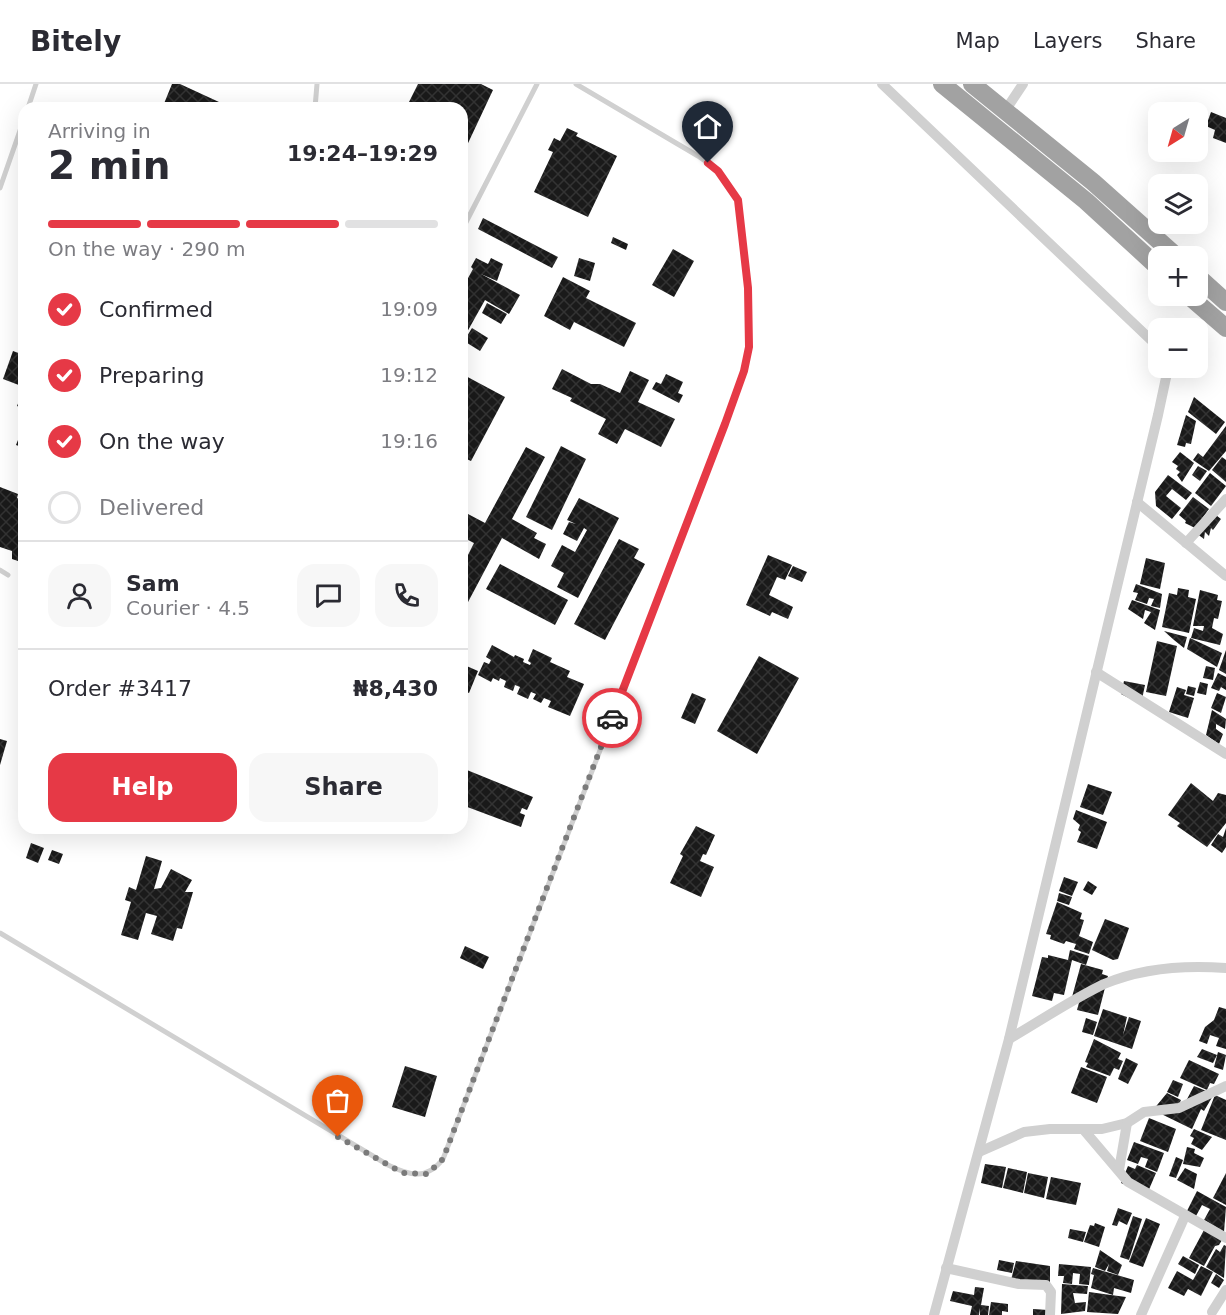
<!DOCTYPE html>
<html lang="en">
<head>
<meta charset="utf-8">
<style>
	:root { --surface:#fff; --page:#f7f7f7; --text:#2b2b33; --muted:#7c7c81; --line:#e1e1e2; --accent:#e63946 }
	body { margin:0; font-family:"DejaVu Sans",sans-serif; background:var(--page); color:var(--text); height:100vh; display:flex; flex-direction:column; font-size:22px; white-space:nowrap }
	* { box-sizing:border-box; margin:0 }
	p { font-size:20px; color:var(--muted) }
	.icon { flex:none; width:33px; height:33px; fill:none; stroke:currentColor; stroke-width:2; stroke-linecap:round; stroke-linejoin:round }
	.map { position:relative; flex:1; overflow:hidden }
	.drawer { position:absolute; left:18px; top:18px; width:450px; height:732px; display:flex; flex-direction:column; background:var(--surface); border-radius:18px; box-shadow:0 6px 24px #0002 }
	.drawer>* { flex:none }
	.needle { width:39px; rotate:217deg }
	.fabs { position:absolute; left:1148px; top:18px; display:grid; gap:12px }
	.fabs a { display:grid; place-items:center; width:60px; height:60px; border-radius:12px; background:var(--surface); box-shadow:0 6px 24px #0002; font-size:30px }
	.pin { position:absolute; display:grid; place-items:center; width:51px; height:51px; color:#fff; margin:-62px -26px; border-radius:50% 50% 50% 0; rotate:-45deg; box-shadow:0 0 6px #0007 }
	.pin .icon { rotate:45deg }
	.courier { position:absolute; display:grid; place-items:center; width:60px; height:60px; margin:-30px; border:4px solid #e63946; border-radius:50%; background:#fff; color:#222; box-shadow:0 2px 8px #0007 }
	.overview em { font-style:normal; font-weight:600 }
	.overview div { display:flex; flex-direction:column-reverse }
	.overview { display:flex; align-items:center; justify-content:space-between; height:102px; padding:0 30px }
	h1 { font-size:39px; font-weight:600; line-height:45px }
	.bar { display:grid; grid-template-columns:repeat(4,1fr); gap:9px 6px; align-content:center; height:72px; padding:0 30px }
	.bar i { height:8px; border-radius:4px; background:var(--line) }
	.bar .on { background:var(--accent) }
	.bar p { grid-column:span 4 }
	.line { display:flex; align-items:center; gap:15px; padding:0 30px; border-top:2px solid var(--line) }
	.line div { flex:1 }
	.round { display:grid; place-items:center; flex:none; width:63px; height:63px; border-radius:18px; background:var(--page) }
	ol { padding:0 30px; list-style:none }
	li { display:flex; align-items:center; gap:18px; height:66px }
	li p { margin-inline-start:auto }
	li .icon { padding:6px; border-radius:50%; background:var(--accent); color:#fff; stroke-width:4 }
	li:last-child { color:var(--muted) }
	li i { width:33px; height:33px; border:3px solid var(--line); border-radius:50% }
	.action { display:flex; gap:12px; margin-top:auto; padding:12px 30px }
	.action a { flex:1; height:69px; border-radius:18px; background:var(--accent); color:#fff; font-size:24px; font-weight:600; line-height:69px; text-align:center }
	.action a+a { background:var(--page); color:var(--text) }
	header { display:flex; align-items:center; gap:36px; box-sizing:border-box; height:84px; padding:0 30px; background:var(--surface); border-bottom:2px solid var(--line) }
	header strong { font-size:28px }
	nav { display:flex; gap:33px; margin-inline-start:auto; font-size:21px }
	.map>svg:first-child { display:block }
	.building { fill:url(#building-cross-hatch) }
	.lines { fill:none; stroke-linecap:round; stroke-linejoin:round }
	.service { stroke:#d0d0d0; stroke-width:5 }
	.minor { stroke:#d0d0d0; stroke-width:10 }
	.trunk { stroke:#a2a2a2; stroke-width:18 }
	.done { stroke:#7a7a7a; stroke-width:6; stroke-dasharray:0 10.8 }
	.route { stroke:#e63946; stroke-width:8 }
</style>
</head>
<body>
<header>
<strong>Bitely</strong>
<nav><a>Map</a><a>Layers</a><a>Share</a></nav>
</header>
<div class="map">
<svg width="1226" height="1231" viewBox="0 0 1226 1231">
	<defs>
		<pattern id="building-cross-hatch" width="8" height="8" patternUnits="userSpaceOnUse" patternTransform="scale(1.5)"><rect width="8" height="8" fill="#1a1a1a"/><path d="M0 0l8 8M0 8l8-8" fill="none" stroke="#333"/></pattern>
	</defs>
	<rect width="100%" height="100%" fill="#fff"/>
	<g class="building">
		<polygon points="172,0 180,0 232,24 158,24 160,20 163,22"/>
		<polygon points="418,0 481,0 493,6 462,72 462,24 406,24"/>
		<polygon points="1194,23 1207,31 1197,47 1197,28 1191,28"/>
		<polygon points="1211,28 1226,34 1226,59 1213,54 1215,46 1206,42"/>
		<polygon points="567,44 578,49 576,52 617,72 588,133 534,108 553,68 548,66 554,54 560,57"/>
		<polygon points="483,134 558,173 552,184 478,145"/>
		<polygon points="613,153 628,160 626,166 611,159"/>
		<polygon points="673,165 694,177 674,213 652,201"/>
		<polygon points="476,174 488,180 491,174 503,180 497,197 481,190 520,211 509,230 485,216 462,257 462,205 473,185 471,183"/>
		<polygon points="579,174 595,179 590,197 574,192"/>
		<polygon points="563,193 590,207 586,214 636,239 624,263 574,238 570,246 544,232"/>
		<polygon points="487,219 507,230 501,240 482,229"/>
		<polygon points="472,244 488,254 480,267 464,257"/>
		<polygon points="13,267 24,271 24,303 3,295"/>
		<polygon points="562,285 591,300 600,300 620,309 630,287 649,296 638,318 675,335 661,363 625,345 617,360 598,350 606,335 570,317 572,314 552,305"/>
		<polygon points="462,290 505,313 471,377 462,373"/>
		<polygon points="666,290 683,298 678,309 683,311 679,319 652,305 656,298 661,300"/>
		<polygon points="24,305 24,325 17,322"/>
		<polygon points="1194,313 1225,338 1216,350 1188,328"/>
		<polygon points="1186,331 1196,337 1191,360 1186,359 1185,363 1177,361"/>
		<polygon points="1226,342 1226,367 1209,387 1193,376 1198,369 1203,373"/>
		<polygon points="20,351 24,353 24,364 16,361"/>
		<polygon points="561,362 586,375 552,446 526,433"/>
		<polygon points="526,363 545,373 512,435 537,449 534,454 546,460 539,475 502,454 467,520 462,517 462,483 474,459 462,453 462,440 468,430 485,439"/>
		<polygon points="1180,368 1194,379 1182,398 1177,391 1180,388 1176,385 1178,382 1172,378"/>
		<polygon points="1222,373 1226,376 1226,398 1212,386"/>
		<polygon points="1198,382 1207,387 1200,397 1192,391"/>
		<polygon points="1210,389 1226,402 1211,422 1195,409"/>
		<polygon points="1168,391 1192,409 1186,416 1172,405 1166,412 1181,424 1172,435 1156,422 1155,408"/>
		<polygon points="0,403 18,410 17,414 24,417 24,479 12,475 12,467 0,463"/>
		<polygon points="1193,413 1209,425 1195,444 1185,439 1186,437 1179,431"/>
		<polygon points="579,414 619,434 578,514 557,503 564,489 551,482 562,461 575,468 587,446 584,444 577,457 563,450 569,438 576,440 567,436"/>
		<polygon points="1212,428 1221,435 1213,446 1211,444 1209,452 1205,448 1204,455 1196,449"/>
		<polygon points="619,455 639,465 634,474 645,480 605,556 574,540"/>
		<polygon points="768,471 792,481 785,496 777,493 769,511 793,523 788,535 772,528 770,532 746,521"/>
		<polygon points="1146,474 1165,479 1160,505 1140,500"/>
		<polygon points="500,480 568,516 555,541 486,505"/>
		<polygon points="793,482 807,488 802,498 788,492"/>
		<polygon points="1136,500 1162,510 1160,524 1151,522 1154,515 1149,514 1147,520 1135,516 1138,509 1133,508"/>
		<polygon points="1178,504 1189,506 1188,513 1196,515 1189,549 1162,543 1169,509 1177,511"/>
		<polygon points="1200,506 1218,511 1217,516 1222,517 1218,535 1214,534 1212,544 1223,550 1220,561 1191,554 1194,544 1203,547 1204,542 1193,542"/>
		<polygon points="1132,516 1160,526 1155,546 1144,539 1151,528 1145,526 1143,535 1128,525"/>
		<polygon points="1164,547 1187,553 1184,564 1174,556"/>
		<polygon points="1190,554 1222,569 1217,583 1187,565"/>
		<polygon points="1157,557 1177,562 1166,612 1146,608"/>
		<polygon points="492,561 514,573 515,571 524,575 523,578 530,581 531,579 528,577 533,565 552,574 550,578 570,587 567,593 584,600 570,632 548,623 551,617 544,614 541,619 533,615 536,610 531,608 528,615 517,610 520,603 515,601 513,607 504,603 506,597 500,594 499,597 493,594 491,598 478,591 484,578 489,580 491,576 486,573"/>
		<polygon points="1226,566 1226,590 1219,586"/>
		<polygon points="759,572 799,594 757,670 717,647"/>
		<polygon points="462,580 478,587 469,609 464,607 462,611"/>
		<polygon points="1206,582 1215,584 1213,596 1203,594"/>
		<polygon points="1218,589 1226,593 1226,606 1221,603 1219,607 1211,604"/>
		<polygon points="1124,597 1145,601 1141,620 1121,610"/>
		<polygon points="1200,598 1208,600 1206,611 1197,609"/>
		<polygon points="1188,602 1196,604 1194,612 1186,610"/>
		<polygon points="1177,603 1186,606 1184,611 1194,614 1188,634 1169,628"/>
		<polygon points="692,609 706,615 695,640 681,634"/>
		<polygon points="1217,609 1226,613 1221,629 1211,624"/>
		<polygon points="1212,626 1226,635 1225,645 1216,640 1216,645 1223,650 1219,660 1206,651"/>
		<polygon points="0,655 7,657 0,681"/>
		<polygon points="462,684 533,713 527,726 522,724 520,729 525,731 521,743 462,721"/>
		<polygon points="1191,699 1213,717 1218,709 1226,711 1226,739 1207,763 1177,742 1180,739 1168,731"/>
		<polygon points="1088,700 1112,708 1103,731 1080,723"/>
		<polygon points="1076,726 1107,738 1097,765 1077,758 1081,748 1078,746 1080,741 1073,735"/>
		<polygon points="696,742 715,751 706,771 703,770 700,777 714,783 701,813 670,799 683,772 680,770"/>
		<polygon points="1226,744 1226,763 1222,769 1211,761 1218,750 1223,753"/>
		<polygon points="31,759 44,764 38,779 26,774"/>
		<polygon points="52,766 63,770 59,780 48,776"/>
		<polygon points="146,772 162,777 154,805 161,804 171,785 192,796 185,808 193,808 182,845 177,844 173,857 151,850 157,832 146,829 138,856 121,851 131,818 125,816 129,803 136,806"/>
		<polygon points="1064,793 1078,798 1072,812 1059,807"/>
		<polygon points="1088,797 1097,803 1092,811 1083,806"/>
		<polygon points="1059,809 1072,813 1069,821 1057,817"/>
		<polygon points="1057,818 1082,829 1080,835 1084,836 1079,852 1093,858 1089,870 1074,865 1076,860 1066,857 1064,860 1050,855 1051,851 1046,850"/>
		<polygon points="1105,835 1129,844 1118,875 1113,876 1092,866"/>
		<polygon points="465,862 489,873 483,885 460,874"/>
		<polygon points="1070,866 1089,872 1086,881 1072,876 1064,911 1054,909 1052,917 1032,912 1042,873 1048,874 1048,871 1068,876"/>
		<polygon points="1081,880 1103,886 1102,890 1108,892 1098,931 1077,926 1080,915 1072,913"/>
		<polygon points="1219,923 1226,925 1226,965 1216,962 1219,954 1210,951 1207,960 1199,957 1205,943 1214,936"/>
		<polygon points="1103,925 1127,933 1123,951 1129,933 1141,937 1132,965 1094,952"/>
		<polygon points="1086,934 1097,938 1093,951 1082,948"/>
		<polygon points="1094,955 1121,969 1118,975 1123,977 1119,986 1114,984 1110,992 1086,983 1088,979 1085,978"/>
		<polygon points="1202,965 1217,971 1213,979 1197,973"/>
		<polygon points="1218,968 1226,971 1223,986 1214,983"/>
		<polygon points="1126,974 1138,980 1128,1000 1118,995"/>
		<polygon points="1189,976 1219,990 1214,1000 1210,999 1207,1006 1180,994"/>
		<polygon points="405,982 437,992 425,1033 392,1023"/>
		<polygon points="1081,983 1107,993 1097,1019 1071,1009"/>
		<polygon points="1173,996 1183,1000 1178,1013 1167,1008"/>
		<polygon points="1194,1002 1214,1010 1204,1027 1201,1025 1192,1045 1153,1026 1167,1009 1181,1016 1177,1025 1186,1017"/>
		<polygon points="1215,1011 1226,1016 1226,1056 1201,1046"/>
		<polygon points="1149,1034 1176,1045 1168,1068 1140,1057"/>
		<polygon points="1194,1045 1212,1053 1202,1066 1191,1060 1194,1054 1190,1052"/>
		<polygon points="1134,1058 1164,1069 1157,1088 1145,1083 1148,1075 1141,1073 1138,1080 1127,1076"/>
		<polygon points="1187,1063 1195,1065 1194,1069 1204,1074 1200,1083 1183,1080"/>
		<polygon points="1176,1073 1183,1076 1176,1094 1169,1092"/>
		<polygon points="985,1080 1006,1083 1002,1104 981,1099"/>
		<polygon points="1137,1081 1156,1089 1147,1110 1121,1099 1128,1082 1135,1085"/>
		<polygon points="1008,1084 1027,1088 1023,1109 1003,1104"/>
		<polygon points="1185,1084 1197,1090 1194,1105 1177,1096"/>
		<polygon points="1028,1089 1048,1093 1044,1114 1024,1109"/>
		<polygon points="1226,1089 1226,1121 1213,1114"/>
		<polygon points="1051,1093 1081,1099 1076,1121 1046,1115"/>
		<polygon points="1197,1107 1215,1117 1212,1123 1215,1117 1226,1123 1224,1148 1204,1136 1210,1125 1202,1121 1196,1132 1187,1127"/>
		<polygon points="1118,1124 1132,1129 1127,1141 1119,1137 1117,1142 1112,1141"/>
		<polygon points="1133,1132 1142,1135 1129,1176 1120,1173"/>
		<polygon points="1146,1134 1160,1140 1143,1183 1129,1178"/>
		<polygon points="1095,1139 1105,1143 1099,1163 1084,1158 1090,1141 1094,1142"/>
		<polygon points="1070,1145 1086,1148 1083,1158 1068,1154"/>
		<polygon points="1204,1146 1222,1156 1219,1161 1215,1162 1204,1182 1189,1174"/>
		<polygon points="1224,1161 1226,1162 1224,1194 1206,1183 1216,1165 1220,1168"/>
		<polygon points="1100,1166 1122,1181 1118,1191 1107,1187 1109,1180 1105,1187 1095,1183"/>
		<polygon points="1183,1172 1199,1181 1195,1190 1178,1180"/>
		<polygon points="999,1176 1014,1179 1012,1189 997,1186"/>
		<polygon points="1016,1177 1050,1182 1050,1199 1011,1196"/>
		<polygon points="1059,1180 1091,1183 1089,1201 1079,1200 1080,1190 1073,1189 1072,1200 1063,1199 1064,1192 1058,1192"/>
		<polygon points="1201,1182 1213,1188 1201,1212 1188,1205 1184,1212 1168,1204 1177,1187 1193,1196"/>
		<polygon points="1093,1184 1134,1196 1131,1209 1114,1204 1113,1211 1091,1204 1094,1191 1091,1190"/>
		<polygon points="1216,1190 1224,1196 1219,1204 1211,1199"/>
		<polygon points="1062,1200 1088,1202 1087,1210 1073,1209 1075,1219 1086,1218 1085,1227 1061,1230"/>
		<polygon points="975,1203 984,1204 981,1221 989,1222 988,1231 980,1231 980,1224 979,1231 970,1231 972,1222 950,1217 953,1207 974,1211"/>
		<polygon points="1089,1208 1111,1211 1126,1213 1118,1230 1087,1228"/>
		<polygon points="991,1218 1008,1220 1008,1228 1002,1227 1002,1231 989,1231"/>
		<polygon points="1033,1225 1048,1226 1047,1231 1033,1231"/>
	</g>
	<g class="lines">
		<g class="service">
			<polyline points="28,24 36,0"/>
			<polyline points="315,24 317,0"/>
			<polyline points="0,104 24,35"/>
			<polyline points="462,146 537,0"/>
			<polyline points="0,486 8,491"/>
			<path d="M0,849L388,1081C410,1092 427,1096 443,1075L725,341L745,287L749,263L748,204L738,116L718,86L698,72L576,0"/>
		</g>
		<g class="minor">
			<polyline points="882,0 1152,257 1158,270"/>
			<polyline points="1005,27 1023,0"/>
			<polyline points="1137,418 1226,492"/>
			<polyline points="1186,459 1226,415"/>
			<polyline points="1096,588 1226,670"/>
			<path d="M1009,955C1040,937 1071,916 1104,900C1142,884 1186,881 1226,884"/>
			<polyline points="1083,1045 1128,1098 1226,1154"/>
			<polyline points="979,1068 1024,1048 1050,1045 1102,1045 1127,1039 1144,1028 1179,1024 1226,1002"/>
			<polyline points="1119,1086 1127,1039"/>
			<polyline points="946,1184 1019,1200 1046,1201 1051,1208 1050,1231"/>
			<polyline points="1212,1228 1226,1206"/>
			<polyline points="934,1231 1009,955 1158,331 1167,289 1164,284"/>
			<polyline points="1141,1231 1185,1132"/>
		</g>
		<g class="trunk">
			<polyline points="942,0 1086,117 1158,183"/>
			<polyline points="972,0 1093,98 1176,172"/>
			<polyline points="1197,192 1226,218"/>
			<polyline points="1189,212 1226,244"/>
		</g>
	</g>
	<g class="lines">
		<polyline class="done" points="338,1053 403,1089 427,1090 443,1075 612,634"/>
		<polyline class="route" points="612,634 725,340 744,287 749,263 748,204 738,116 718,87 708,79"/>
	</g>
</svg>
<div class="fabs">
<a><svg class="needle" viewBox="-14 -14 28 28"><path d="M0-13l5 13h-10z" fill="#e53935"/><path d="M0 13l5-13h-10z" fill="#7c7c81"/></svg></a>
<a><svg class="icon" aria-label="layers" viewBox="0 0 24 24"><path d="M12 4l9 5-9 5-9-5zM3 14l9 5 9-5"/></svg></a>
<a>+</a>
<a>−</a>
</div>
<div class="pin" style="left:338px;top:1053px;background:#ea580c"><svg class="icon" aria-label="bag" viewBox="0 0 24 24"><path d="M5 8h14l-1 12H6zM9 8a3 3 0 0 1 6 0"/></svg></div>
<div class="pin" style="left:708px;top:79px;background:#1f2937"><svg class="icon" aria-label="home" viewBox="0 0 24 24"><path d="M3 11l9-7 9 7M6 9v11h12V9"/></svg></div>
<div class="courier" style="left:612px;top:634px"><svg class="icon" aria-label="car" viewBox="0 0 24 24"><path d="M5 17H2v-5l4-1 3-4h7l3 4 3 1v5h-3M9 17h6M6 11h13"/><circle cx="7" cy="17" r="2"/><circle cx="17" cy="17" r="2"/></svg></div>
<section class="drawer">
<div class="overview"><div><h1>2 min</h1><p>Arriving in</p></div><em>19:24–19:29</em></div>
<div class="bar"><i class="on"></i><i class="on"></i><i class="on"></i><i></i><p>On the way · 290 m</p></div>
<ol>
<li><svg class="icon" aria-label="check" viewBox="0 0 24 24"><path d="M5 12l5 5 9-10"/></svg>Confirmed<p>19:09</p></li>
<li><svg class="icon" aria-label="check" viewBox="0 0 24 24"><path d="M5 12l5 5 9-10"/></svg>Preparing<p>19:12</p></li>
<li><svg class="icon" aria-label="check" viewBox="0 0 24 24"><path d="M5 12l5 5 9-10"/></svg>On the way<p>19:16</p></li>
<li><i></i>Delivered</li>
</ol>
<div class="line" style="height:108px"><a class="round"><svg class="icon" aria-label="person" viewBox="0 0 24 24"><circle cx="12" cy="8" r="4"/><path d="M4 21q1-7 8-7t8 7"/></svg></a><div><b>Sam</b><p>Courier · 4.5</p></div><a class="round"><svg class="icon" aria-label="chat" viewBox="0 0 24 24"><path d="M4 5h16v11H9l-5 4z"/></svg></a><a class="round"><svg class="icon" aria-label="phone" viewBox="0 0 24 24"><path d="M5 4h4l2 5-3 2q2 4 5 5l2-3 5 2v4C11 20 4 13 5 4z"/></svg></a></div>
<div class="line" style="height:78px"><div>Order #3417</div><b>₦8,430</b></div>
<div class="action"><a>Help</a><a>Share</a></div>
</section>
</div>
</body>
</html>
